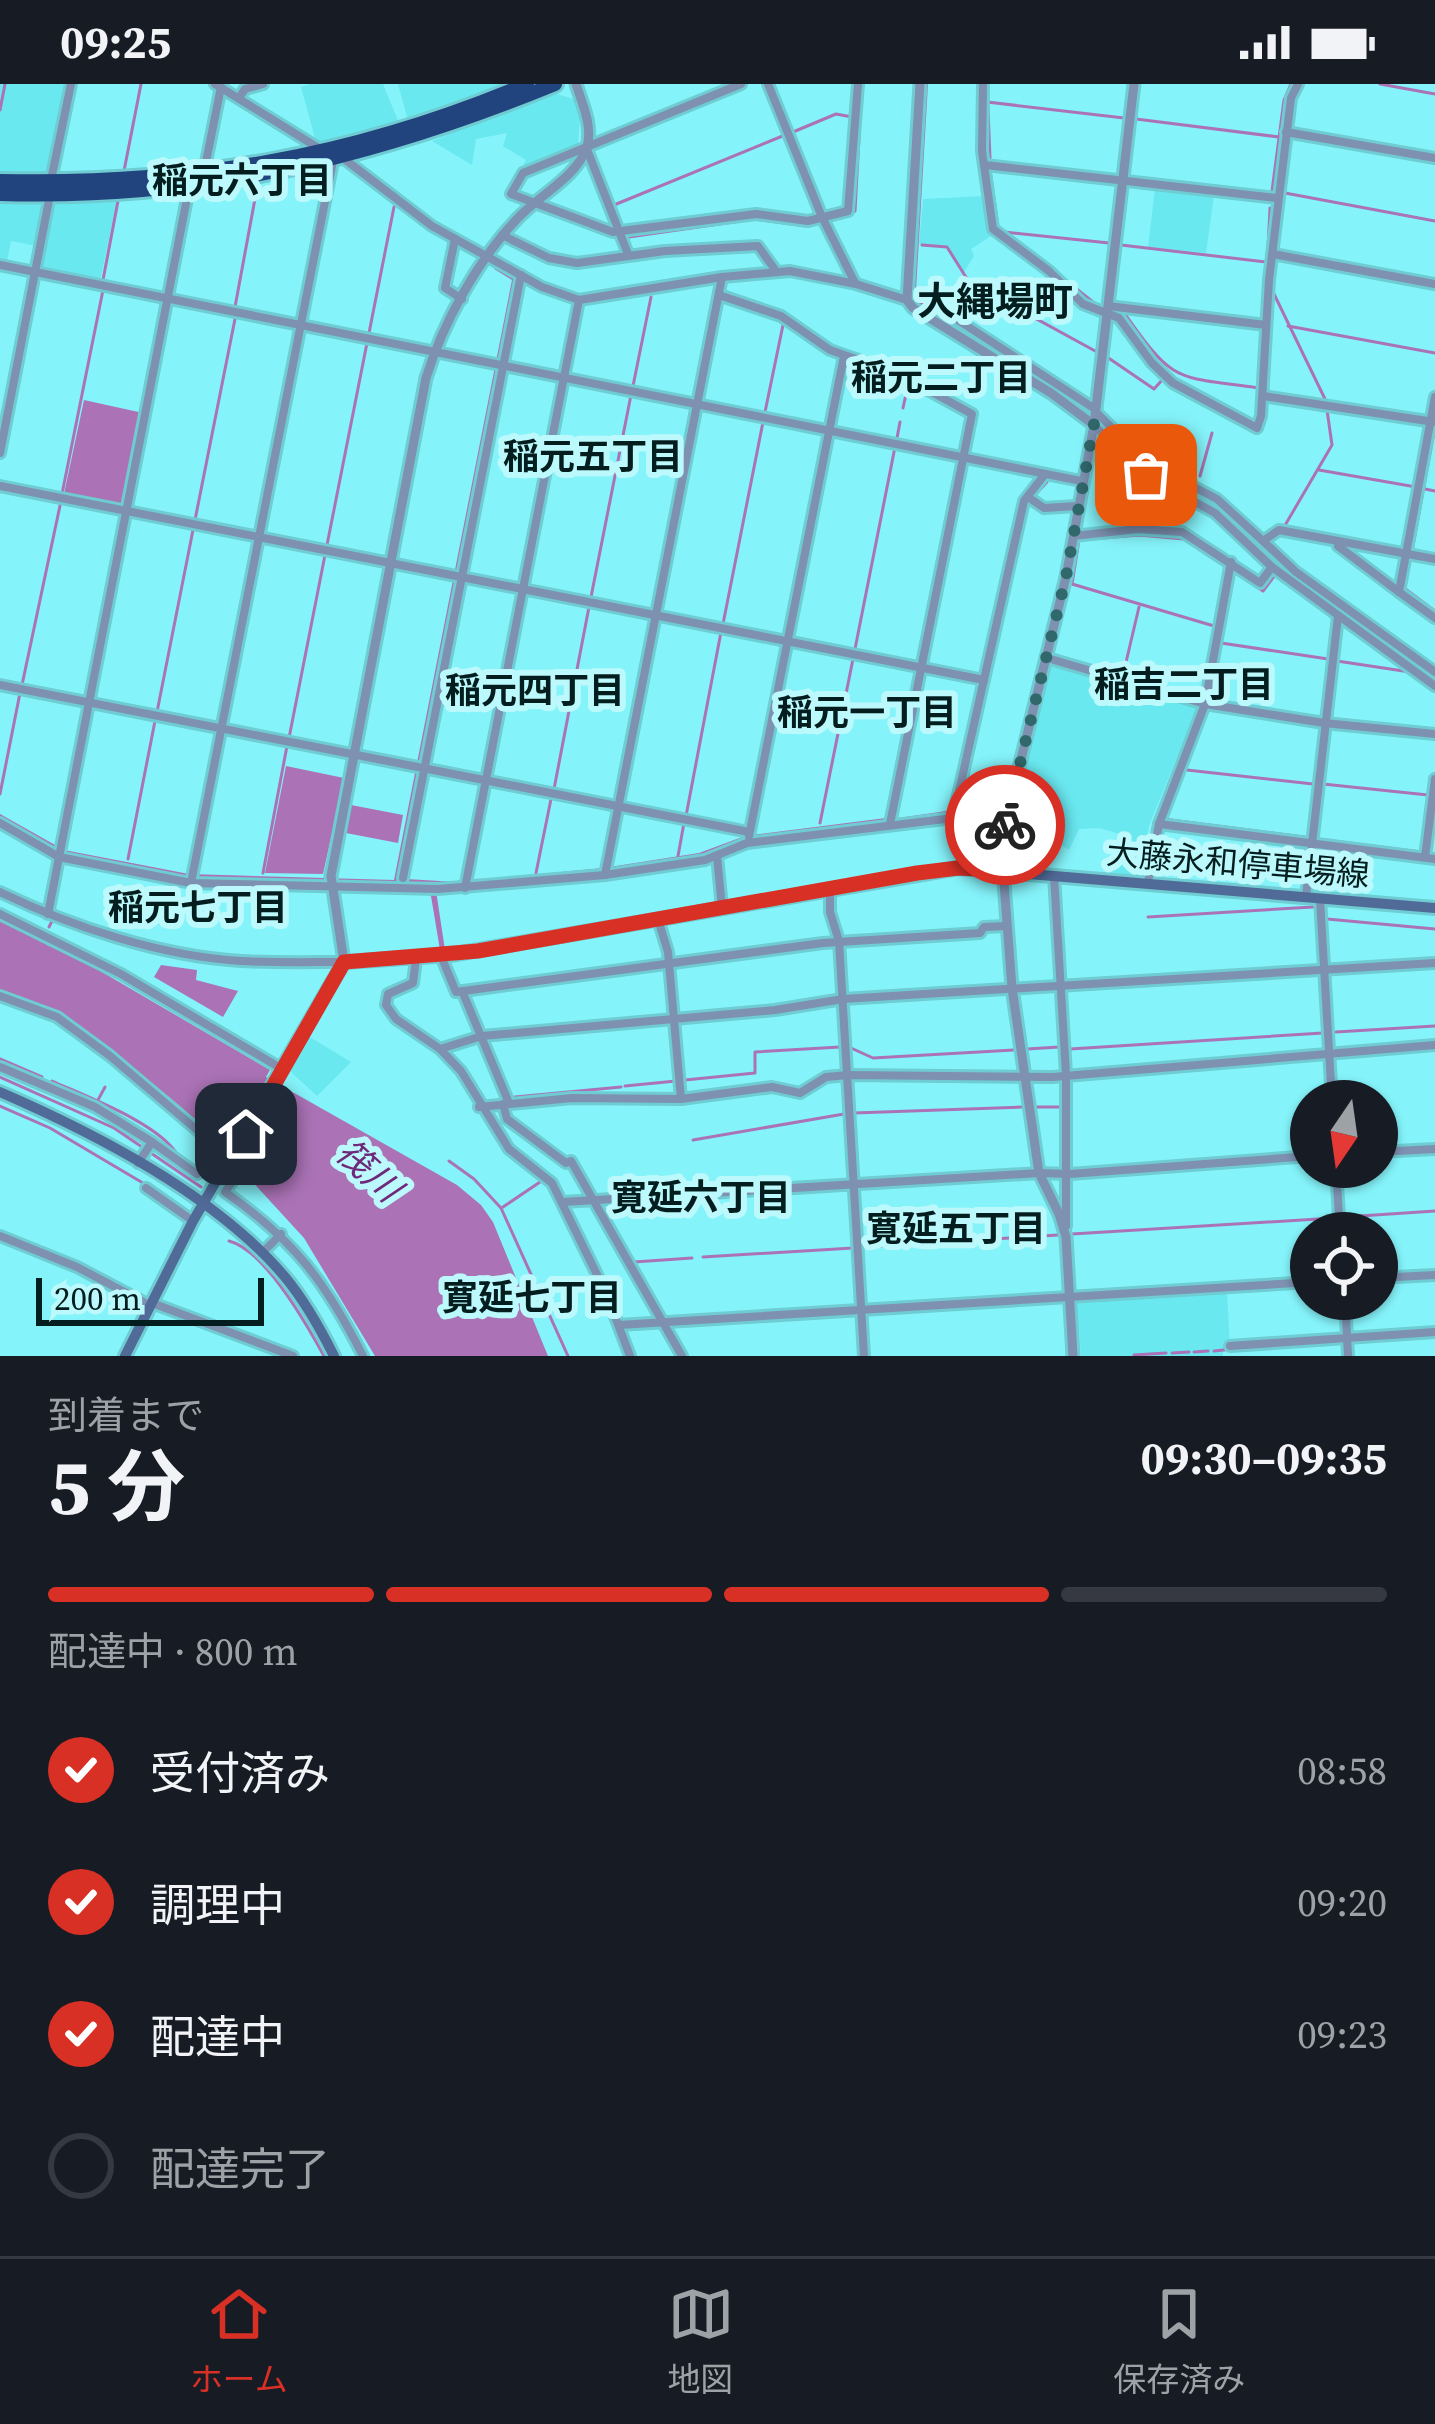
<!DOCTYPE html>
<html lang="ja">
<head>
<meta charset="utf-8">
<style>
	:root { --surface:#171b24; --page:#242831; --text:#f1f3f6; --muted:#9ea1a6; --line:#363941; --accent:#d93025 }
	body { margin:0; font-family:"Source Serif 4","Noto Sans JP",serif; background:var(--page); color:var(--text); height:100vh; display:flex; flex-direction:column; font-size:45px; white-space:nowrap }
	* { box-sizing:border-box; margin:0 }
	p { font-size:39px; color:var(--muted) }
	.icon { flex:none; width:66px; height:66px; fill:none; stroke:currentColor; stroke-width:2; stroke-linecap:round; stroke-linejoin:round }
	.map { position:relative; height:1272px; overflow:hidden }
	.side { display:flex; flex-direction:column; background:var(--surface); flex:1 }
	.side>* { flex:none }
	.needle { width:78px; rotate:193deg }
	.controls { position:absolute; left:1290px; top:996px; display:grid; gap:24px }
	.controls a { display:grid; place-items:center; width:108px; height:108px; border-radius:50%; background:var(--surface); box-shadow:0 3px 9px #0004; font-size:60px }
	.scale { position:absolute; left:36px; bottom:30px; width:228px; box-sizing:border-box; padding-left:12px; border:6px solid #041d1e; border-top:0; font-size:33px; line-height:42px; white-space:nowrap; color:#041d1e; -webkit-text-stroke:9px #bcf9fc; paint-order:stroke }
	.pin { position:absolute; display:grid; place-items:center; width:102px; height:102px; color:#fff; margin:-51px; border-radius:24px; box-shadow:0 6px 18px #0006 }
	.courier { position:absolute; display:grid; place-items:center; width:120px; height:120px; margin:-60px; border:9px solid #d93025; border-radius:50%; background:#fff; color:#222; box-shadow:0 3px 15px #0007 }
	.overview em { font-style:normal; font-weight:700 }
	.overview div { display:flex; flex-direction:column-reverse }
	.overview { display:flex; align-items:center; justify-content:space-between; height:204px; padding:0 48px }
	h1 { font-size:78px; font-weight:700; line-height:90px }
	.bar { display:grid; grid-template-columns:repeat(4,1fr); gap:18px 12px; align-content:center; height:144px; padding:0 48px }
	.bar i { height:15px; border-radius:9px; background:var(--line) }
	.bar .on { background:var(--accent) }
	.bar p { grid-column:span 4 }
	ol { padding:0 48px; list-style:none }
	li { display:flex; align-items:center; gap:36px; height:132px }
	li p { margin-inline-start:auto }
	li .icon { padding:12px; border-radius:50%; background:var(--accent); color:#fff; stroke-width:4 }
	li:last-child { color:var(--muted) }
	li i { width:66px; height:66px; border:6px solid var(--line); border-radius:50% }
	.status { display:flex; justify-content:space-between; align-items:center; height:84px; padding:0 60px; background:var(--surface); direction:ltr }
	.status svg { height:33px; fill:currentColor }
	.tab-bar { display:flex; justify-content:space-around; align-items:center; height:168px; border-top:3px solid var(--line); background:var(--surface); font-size:33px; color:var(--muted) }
	.tab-bar a { display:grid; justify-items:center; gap:6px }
	.tab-bar .on { color:var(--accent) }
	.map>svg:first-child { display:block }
	.built { fill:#6ae8f0 }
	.water { fill:#ab73b6 }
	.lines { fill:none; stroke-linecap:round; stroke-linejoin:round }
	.stream { stroke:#ab73b6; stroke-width:3 }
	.minor-casing { stroke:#6eccd2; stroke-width:14 }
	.tertiary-casing { stroke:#6eccd2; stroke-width:15 }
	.secondary-casing { stroke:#6eccd2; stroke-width:16 }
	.trunk-casing { stroke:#6eccd2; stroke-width:20 }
	.minor { stroke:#7e91b1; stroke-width:8 }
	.tertiary { stroke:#7e91b1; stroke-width:9 }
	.secondary { stroke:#516b99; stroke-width:10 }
	.trunk { stroke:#22447e; stroke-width:14 }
	.done { stroke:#31686b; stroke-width:12; stroke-dasharray:0 21.6 }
	.route { stroke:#d93025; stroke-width:15 }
	.labels { text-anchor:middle; stroke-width:12; stroke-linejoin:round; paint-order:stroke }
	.street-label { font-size:33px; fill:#041d1e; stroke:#bcf9fc }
	.neighbourhood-label { font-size:36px; font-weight:bold; fill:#041d1e; stroke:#bcf9fc }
	.water-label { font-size:36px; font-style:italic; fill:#6e297b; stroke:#bcf9fc }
	.quarter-label { font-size:39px; font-weight:bold; fill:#041d1e; stroke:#bcf9fc }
</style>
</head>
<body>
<div class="status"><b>09:25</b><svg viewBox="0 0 49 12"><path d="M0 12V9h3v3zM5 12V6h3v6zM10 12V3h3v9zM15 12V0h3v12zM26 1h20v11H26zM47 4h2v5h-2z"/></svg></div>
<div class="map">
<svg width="1435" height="1272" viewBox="0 0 1435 1272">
	<rect width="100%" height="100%" fill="#85f3fa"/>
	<g class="built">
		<polygon points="0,0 67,0 49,90 0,89"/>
		<polygon points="310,0 383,0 399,39 321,61 316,58 301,3"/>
		<polygon points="398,0 510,0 411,36 407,33"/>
		<polygon points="553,9 574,15 580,33 578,63 520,87 526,76 503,62 507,49 476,55 472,81 432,57"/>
		<polygon points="1155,105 1214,111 1206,169 1148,163"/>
		<polygon points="985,112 990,146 994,150 971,165 974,172 964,188 947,163 919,160 923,115"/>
		<polygon points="0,115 39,117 42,124 37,162 11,157 7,178 0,177"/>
		<polygon points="117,116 100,197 40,184 53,118"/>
		<polygon points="1051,577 1198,621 1149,742 1142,794 1110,791 1120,750 1099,744 1079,745 1069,766 1012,732"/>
		<polygon points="308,952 351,978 317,1012 289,986"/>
		<polygon points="1227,1207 1230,1265 1223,1265 1223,1272 1081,1272 1077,1216"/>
	</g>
	<g class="water">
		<polygon points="923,0 928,0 916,206 924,218 950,238 1084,320 1137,374 1215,418 1289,485 1435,592 1435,598 1284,488 1210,420 1148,387 1142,396 1131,398 1142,393 1145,386 1080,322 915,217 912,207"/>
		<polygon points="500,183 517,194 406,795 457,798 603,784 699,769 745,752 886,734 885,737 746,756 699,772 600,787 435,800 445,866 440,866 429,800 188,794 62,770 0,735 0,730 64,766 189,790 394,796 512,196 494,185"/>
		<polygon points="84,316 143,329 124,422 64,410"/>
		<polygon points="286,682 344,694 323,790 265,789"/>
		<polygon points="351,721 403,731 398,759 346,749"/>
		<path d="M0,837L42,854L47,861L78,874L270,986L266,993L457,1101L481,1121L493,1138L548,1272H375L304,1154L239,1083L247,1066L231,1056L225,1060C152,1000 90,940 0,906Z"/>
		<polygon points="161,881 197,886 196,896 238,907 223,933 154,893"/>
	</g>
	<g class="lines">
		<g class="stream">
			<polyline points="987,0 990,74"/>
			<polyline points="1380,0 1435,10"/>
			<polyline points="987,18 1124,34"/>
			<polyline points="0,26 5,0"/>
			<polyline points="1136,35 1279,53"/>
			<polyline points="793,48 836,30 852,33"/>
			<polyline points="597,54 729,0"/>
			<polyline points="124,87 141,0"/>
			<polyline points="990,87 998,143 1007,151"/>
			<polyline points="1272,107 1284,16 1291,0"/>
			<polyline points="1285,109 1435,137"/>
			<polyline points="614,121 785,51"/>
			<polyline points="536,125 619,154"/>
			<polyline points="830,137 855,127 862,0"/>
			<polyline points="1004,148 1109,159"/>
			<polyline points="629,153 754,135 807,142 818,139"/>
			<polyline points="922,161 947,163 969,198 1097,268"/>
			<polyline points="1121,161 1266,178"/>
			<polyline points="1034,171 1098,222"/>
			<polyline points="1267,185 1270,124"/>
			<polyline points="103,196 118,117"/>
			<polyline points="1274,210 1325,315"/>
			<polyline points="235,223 257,104"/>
			<path d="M1114,227L1125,230C1175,301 1175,292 1258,304"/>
			<polyline points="1288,242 1435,269"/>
			<polyline points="369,249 394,123"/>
			<polyline points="1107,273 1154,305 1163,295"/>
			<polyline points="633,302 651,213"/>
			<polyline points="1258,310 1261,264"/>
			<polyline points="1221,319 1256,338 1258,319"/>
			<polyline points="903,324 908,301"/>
			<polyline points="765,328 783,241"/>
			<polyline points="897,354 900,338"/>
			<polyline points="1319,386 1416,403"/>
			<polyline points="1200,392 1212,349"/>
			<polyline points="1425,405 1435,407"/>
			<polyline points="62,410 103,206"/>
			<polyline points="1034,412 1047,398"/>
			<polyline points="195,436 235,235"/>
			<polyline points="1284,443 1332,361 1327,326"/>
			<polyline points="327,461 367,259"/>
			<polyline points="1412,467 1435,342"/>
			<polyline points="1410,475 1404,504 1435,527"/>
			<polyline points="1235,487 1263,507 1275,491 1333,533"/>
			<polyline points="591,513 631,311"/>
			<polyline points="723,540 763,338"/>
			<polyline points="1214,542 1072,500 1079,456 1139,451 1184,455 1226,483"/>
			<polyline points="1221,559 1328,575"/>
			<polyline points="855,565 895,363"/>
			<polyline points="1337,577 1410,588"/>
			<polyline points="1123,591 1139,523"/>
			<polyline points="22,601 61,417"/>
			<polyline points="157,628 193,446"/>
			<polyline points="289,654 325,471"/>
			<polyline points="1187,686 1313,700"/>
			<polyline points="1323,700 1428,711"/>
			<polyline points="554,705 589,523"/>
			<polyline points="0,710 20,609"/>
			<polyline points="686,732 721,548"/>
			<polyline points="1163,735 1304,753"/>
			<polyline points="895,736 950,728 979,600"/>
			<polyline points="820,739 853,575"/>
			<polyline points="1317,755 1420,768"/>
			<polyline points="1433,770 1435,770"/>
			<polyline points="678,772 684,739"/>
			<polyline points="128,775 155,637"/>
			<polyline points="263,789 287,662"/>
			<polyline points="536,789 551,715"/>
			<polyline points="1148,833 1313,823"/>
			<polyline points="1327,835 1435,845"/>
			<polyline points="49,843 52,837"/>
			<polyline points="1336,948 1435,942"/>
			<polyline points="851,964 873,974 1014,966"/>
			<polyline points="1027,965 1059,963"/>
			<polyline points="1070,965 1323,949"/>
			<polyline points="0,975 42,993"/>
			<polyline points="0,993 114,1044 201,1103"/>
			<polyline points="685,996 755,989 755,968 840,963"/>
			<path d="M52,997C85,1012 161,1040 178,1072"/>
			<polyline points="625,1002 676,997"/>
			<polyline points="515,1013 621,1003"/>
			<polyline points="98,1016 105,1003"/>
			<polyline points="0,1022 50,1044 148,1102"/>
			<polyline points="1037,1023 1061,1023"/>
			<polyline points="854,1029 1022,1023"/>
			<polyline points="693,1056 844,1030"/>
			<polyline points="449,1077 474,1095 501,1124 568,1272"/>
			<polyline points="503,1123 543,1096"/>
			<polyline points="1345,1133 1435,1127"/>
			<polyline points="1072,1150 1334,1134"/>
			<path d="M229,1157C264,1166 306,1239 324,1272"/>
			<polyline points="862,1163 1058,1151"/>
			<polyline points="703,1173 853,1164"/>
			<polyline points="634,1178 692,1174"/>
			<polyline points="1389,1255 1435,1252"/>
			<polyline points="1272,1263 1342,1258"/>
			<polyline points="1214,1267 1233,1265"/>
			<polyline points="1194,1268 1208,1267"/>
			<polyline points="1172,1269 1189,1268"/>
			<polyline points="1134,1271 1166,1269"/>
		</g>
		<defs>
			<g id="minor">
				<polyline points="215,0 320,65"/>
				<polyline points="741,0 523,89 511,110 613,148 756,130 808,137 848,127 858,0"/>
				<polyline points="768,0 822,133 855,199"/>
				<polyline points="983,0 982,67 993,145 1049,187 1083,220 1119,234 1152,279 1173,299 1257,344 1261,332 1269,196 1291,14 1298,0"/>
				<polyline points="239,14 245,5 263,0"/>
				<polyline points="1286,48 1435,74"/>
				<polyline points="586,63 628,170"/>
				<polyline points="343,74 432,142 542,203 579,216 722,193 790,187 856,200 907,216"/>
				<polyline points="985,81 1276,114"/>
				<polyline points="204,88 221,3"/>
				<polyline points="51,96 71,0"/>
				<polyline points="502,151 549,174 577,179 665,167 758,162 776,187"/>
				<polyline points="455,155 445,204 462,215"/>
				<polyline points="1273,170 1435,200"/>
				<polyline points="0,181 1081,397"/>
				<polyline points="719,211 781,232 830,266 899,290 972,330 890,740"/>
				<polyline points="933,220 1095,325"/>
				<polyline points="1108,222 1266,241"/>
				<polyline points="1263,312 1434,338"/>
				<polyline points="1435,313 1399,508 1435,534"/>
				<polyline points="1096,328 1145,377 1194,403"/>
				<polyline points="1095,342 1141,388 1215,429 1272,483 1435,602"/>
				<polyline points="0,369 50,111"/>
				<polyline points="0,402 984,596"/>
				<polyline points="1189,412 1194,403 1217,415 1263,457 1279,446 1435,475"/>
				<polyline points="1028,413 1044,424 1077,422"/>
				<polyline points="1073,452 1138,445 1182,448 1260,499 1272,483"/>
				<polyline points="1263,457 1296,488 1435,588"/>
				<polyline points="1338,462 1399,508"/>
				<polyline points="1231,478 1205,620 1159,740 1435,775"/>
				<polyline points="1047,574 1205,620 1324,639 1435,650"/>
				<polyline points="0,601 749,748"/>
				<polyline points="0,739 59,773 191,799 438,805 605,791 705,776 747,759 953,734 1024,417 1045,390"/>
				<polyline points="749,752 844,272"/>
				<polyline points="717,772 722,824"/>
				<polyline points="1425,773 1435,695"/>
				<polyline points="605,791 722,193"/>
				<polyline points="1054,792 1066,990 1066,1142"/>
				<polyline points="403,794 521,191"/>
				<polyline points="1148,798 1159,740"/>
				<polyline points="191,799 333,77"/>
				<polyline points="465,804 579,216"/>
				<polyline points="830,805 830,828 839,857 864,1272"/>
				<path d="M0,808C73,843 160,872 241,877C275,879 310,878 344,878"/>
				<polyline points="1306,813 1338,532"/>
				<polyline points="1320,815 1332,1017"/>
				<polyline points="0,830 121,890 282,985"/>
				<polyline points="48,830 189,104"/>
				<polyline points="658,835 668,868 681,1015"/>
				<polyline points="441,872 456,908 823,859 980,849 984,843 1007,842"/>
				<polyline points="416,874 413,899 388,910 386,921 396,935 440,965 461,987 509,1065 552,1099 606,1209 630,1272"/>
				<polyline points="462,907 509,1019"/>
				<polyline points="0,912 57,933 110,972 230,1074"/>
				<polyline points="440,965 482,952 775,926 843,915 1435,879"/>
				<polyline points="0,983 95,1023 152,1058 138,1079"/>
				<polyline points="503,1020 507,1035 566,1079 571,1077 682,1272"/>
				<polyline points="479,1023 572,1014 681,1015 772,1003 800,1009 826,993 848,991 1053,993 1435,961"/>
				<polyline points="152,1058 197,1090"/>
				<polyline points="1377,1068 1435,1065"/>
				<polyline points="1336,1083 1340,1149"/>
				<path d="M221,1091L232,1098L225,1108C294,1156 325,1197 363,1272"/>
				<polyline points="146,1104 193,1137"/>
				<polyline points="563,1118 1039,1089 1070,1090 1311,1072"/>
				<polyline points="0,1152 77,1183 151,1222"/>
				<polyline points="262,1169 281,1150"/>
				<polyline points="1377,1194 1435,1191"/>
				<polyline points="1345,1215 1348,1272"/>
				<polyline points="152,1219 293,1272"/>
				<polyline points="619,1241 1311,1198"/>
				<polyline points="1230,1262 1435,1248"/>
			</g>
			<g id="tertiary">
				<polyline points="920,0 907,216 913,224 1051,309 1094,341"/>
				<path d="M344,878L331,792L426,294C443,239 477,177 517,135C539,111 576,94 587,63C593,42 582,19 576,0"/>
				<polyline points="1073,1272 1066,1153 1059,1130 1039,1089 1012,904 1003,786 1006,736 1066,493 1094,341 1134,0"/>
			</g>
			<g id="secondary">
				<path d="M0,1008C97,1050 217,1112 285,1193C305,1217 320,1244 334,1272"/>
				<polyline points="125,1272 193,1137 344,878 450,871 958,784 1435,824"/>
			</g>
			<g id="trunk">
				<path d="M0,97C190,101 351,74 527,0"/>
				<path d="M0,110C198,116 372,75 555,0"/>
			</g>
		</defs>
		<use href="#minor" class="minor-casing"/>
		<use href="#tertiary" class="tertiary-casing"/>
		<use href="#secondary" class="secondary-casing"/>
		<use href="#trunk" class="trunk-casing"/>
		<use href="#minor" class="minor"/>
		<use href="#tertiary" class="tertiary"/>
		<use href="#secondary" class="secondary"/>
		<use href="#trunk" class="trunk"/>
	</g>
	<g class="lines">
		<polyline class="done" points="1005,741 1066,493 1094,340 1146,391"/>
		<polyline class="route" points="246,1050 344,878 478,867 917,789 958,784 1003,786 1005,741"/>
	</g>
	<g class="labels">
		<g class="street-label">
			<text transform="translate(1238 779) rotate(5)" y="12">大藤永和停車場線</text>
		</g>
		<g class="neighbourhood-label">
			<text x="242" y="109">稲元六丁目</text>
			<text x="941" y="306">稲元二丁目</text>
			<text x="593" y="385">稲元五丁目</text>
			<text x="1184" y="613">稲吉二丁目</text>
			<text x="535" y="619">稲元四丁目</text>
			<text x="867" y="641">稲元一丁目</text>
			<text x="198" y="836">稲元七丁目</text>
			<text x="701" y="1126">寛延六丁目</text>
			<text x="956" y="1157">寛延五丁目</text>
			<text x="532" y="1226">寛延七丁目</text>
		</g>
		<g class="water-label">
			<text transform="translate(369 1086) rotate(42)" y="13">筏川</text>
		</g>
		<g class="quarter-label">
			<text x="995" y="231">大縄場町</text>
		</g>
	</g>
</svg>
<div class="controls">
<a><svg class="needle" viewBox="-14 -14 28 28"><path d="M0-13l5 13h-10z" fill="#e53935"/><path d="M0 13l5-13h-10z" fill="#9ea1a6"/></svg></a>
<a><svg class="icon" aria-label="locate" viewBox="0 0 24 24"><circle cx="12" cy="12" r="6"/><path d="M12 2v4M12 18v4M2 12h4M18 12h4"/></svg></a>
</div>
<div class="scale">200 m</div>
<div class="pin" style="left:1146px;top:391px;background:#ea580c"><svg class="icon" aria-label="bag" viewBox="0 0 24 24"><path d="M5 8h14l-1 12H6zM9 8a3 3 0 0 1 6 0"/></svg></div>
<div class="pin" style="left:246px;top:1050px;background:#1f2937"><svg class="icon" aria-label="home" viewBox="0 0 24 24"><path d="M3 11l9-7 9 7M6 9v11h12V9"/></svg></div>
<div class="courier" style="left:1005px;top:741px"><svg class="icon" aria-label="bike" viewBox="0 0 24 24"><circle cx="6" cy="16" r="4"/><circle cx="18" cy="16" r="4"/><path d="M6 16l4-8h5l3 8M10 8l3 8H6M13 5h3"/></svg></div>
</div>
<section class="side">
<div class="overview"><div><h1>5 分</h1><p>到着まで</p></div><em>09:30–09:35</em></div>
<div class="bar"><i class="on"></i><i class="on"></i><i class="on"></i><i></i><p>配達中 · 800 m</p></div>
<ol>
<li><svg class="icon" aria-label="check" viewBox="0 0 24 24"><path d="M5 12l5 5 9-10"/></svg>受付済み<p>08:58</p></li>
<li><svg class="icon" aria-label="check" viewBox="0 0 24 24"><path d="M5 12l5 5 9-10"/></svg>調理中<p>09:20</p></li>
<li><svg class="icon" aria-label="check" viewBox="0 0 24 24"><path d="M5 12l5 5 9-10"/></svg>配達中<p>09:23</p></li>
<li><i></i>配達完了</li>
</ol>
</section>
<nav class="tab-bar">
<a class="on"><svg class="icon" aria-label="home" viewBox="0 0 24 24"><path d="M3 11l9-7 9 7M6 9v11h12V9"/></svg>ホーム</a>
<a><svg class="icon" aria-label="map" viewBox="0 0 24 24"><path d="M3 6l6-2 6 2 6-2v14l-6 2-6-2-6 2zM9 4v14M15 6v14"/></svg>地図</a>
<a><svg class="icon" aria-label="saved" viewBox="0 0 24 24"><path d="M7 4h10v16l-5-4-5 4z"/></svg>保存済み</a>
</nav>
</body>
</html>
